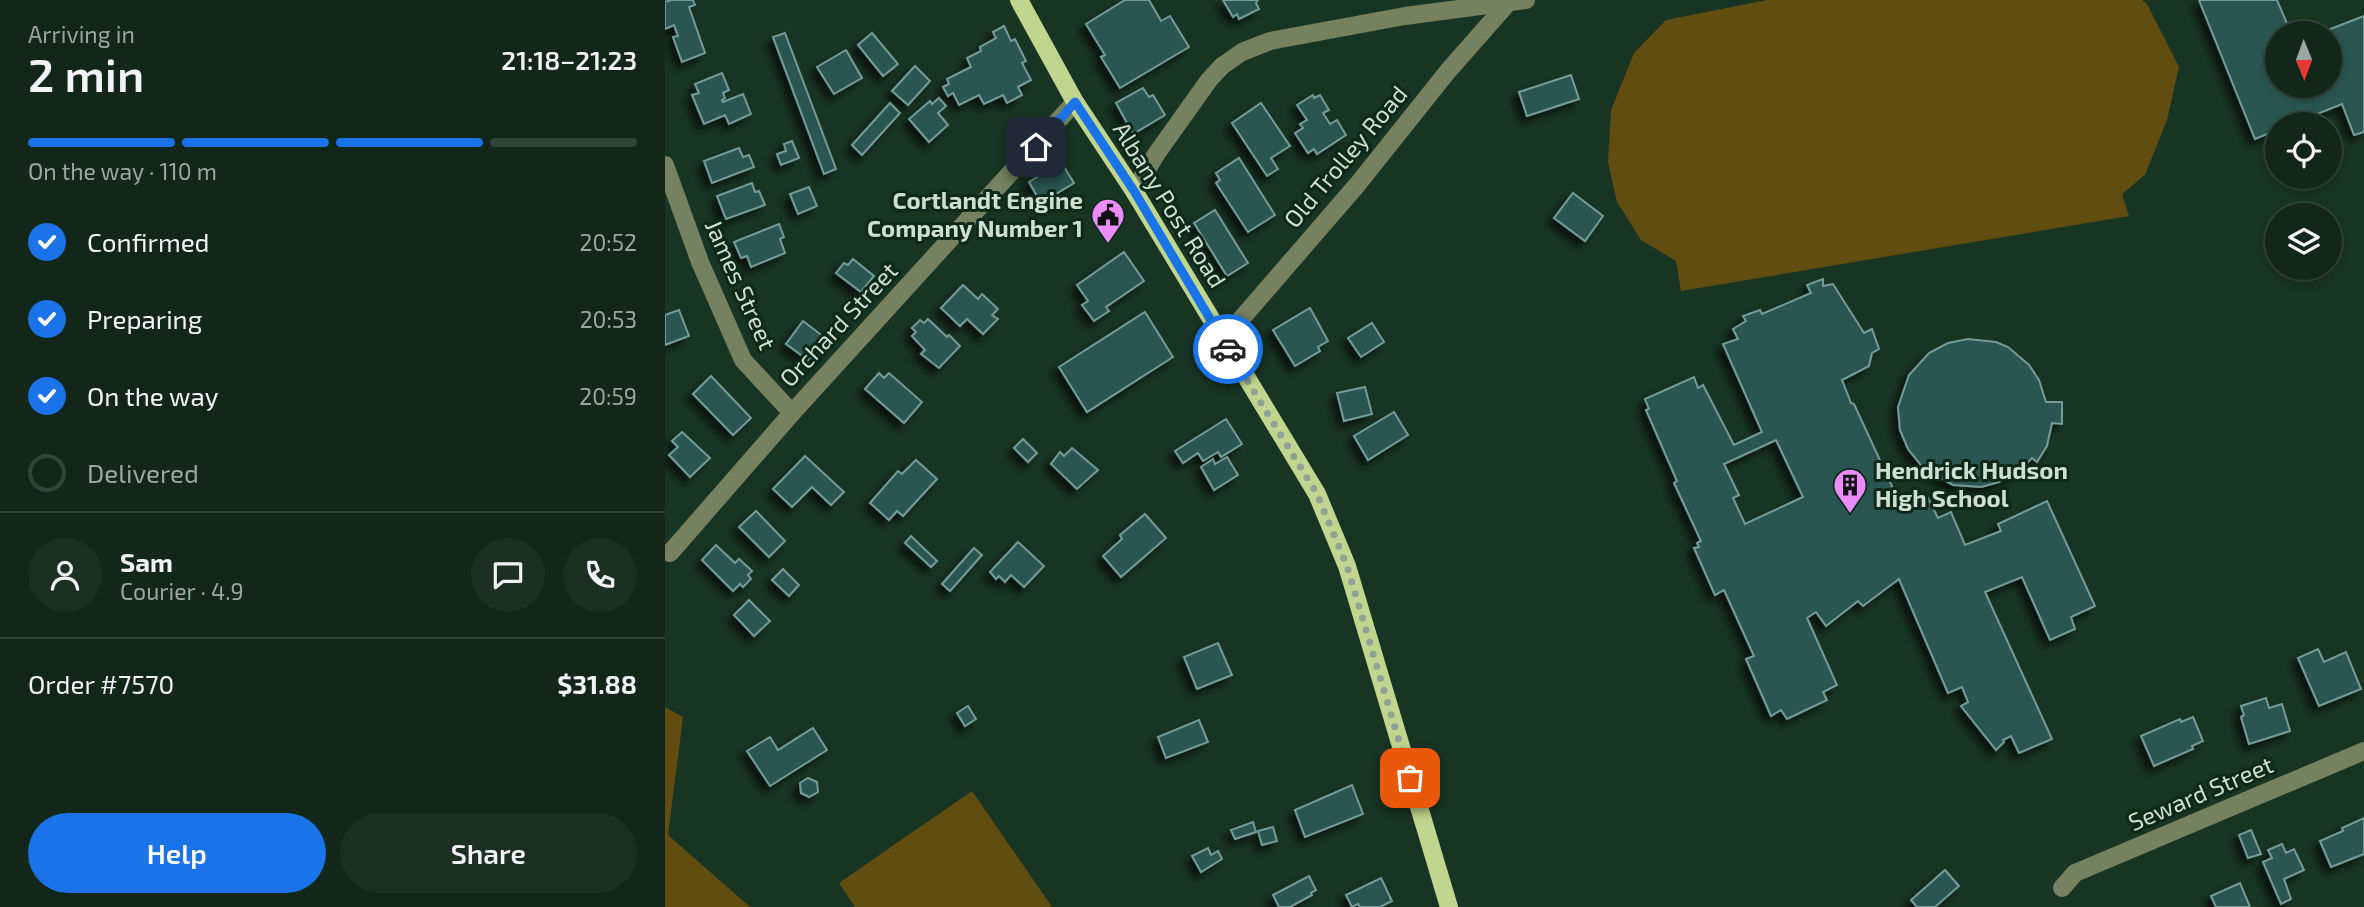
<!DOCTYPE html>
<html lang="en">
<head>
<meta charset="utf-8">
<style>
	:root { --surface:#12271a; --page:#1b2f23; --text:#f1f3f6; --muted:#9ca5a2; --line:#314439; --accent:#1a73e8 }
	body { margin:0; font-family:"Exo 2",sans-serif; background:var(--page); color:var(--text); height:100vh; display:flex; flex-direction:column; font-size:26px; white-space:nowrap }
	* { box-sizing:border-box; margin:0 }
	p { font-size:23px; color:var(--muted) }
	.icon { flex:none; width:38px; height:38px; fill:none; stroke:currentColor; stroke-width:2; stroke-linecap:round; stroke-linejoin:round }
	.map { position:relative; flex:1; overflow:hidden }
	.details { display:flex; flex-direction:column; background:var(--surface); width:665px }
	.details>* { flex:none }
	.needle { width:46px; rotate:179deg }
	.fabs { position:absolute; left:1600px; top:21px; display:grid; gap:14px }
	.fabs a { display:grid; place-items:center; width:77px; height:77px; border-radius:50%; background:var(--surface); box-shadow:0 4px 10px #0003,0 0 0 2px var(--line); font-size:35px }
	.pin { position:absolute; display:grid; place-items:center; width:60px; height:60px; color:#fff; margin:-30px; border-radius:14px; box-shadow:0 4px 10px #0006 }
	.courier { position:absolute; display:grid; place-items:center; width:70px; height:70px; margin:-35px; border:5px solid #1a73e8; border-radius:50%; background:#fff; color:#222; box-shadow:0 2px 9px #0007 }
	.headline em { font-style:normal; font-weight:600 }
	.headline div { display:flex; flex-direction:column-reverse }
	.headline { display:flex; align-items:center; justify-content:space-between; height:119px; padding:0 28px }
	h1 { font-size:46px; font-weight:600; line-height:52px }
	.bar { display:grid; grid-template-columns:repeat(4,1fr); gap:10px 7px; align-content:center; height:84px; padding:0 28px }
	.bar i { height:9px; border-radius:5px; background:var(--line) }
	.bar .current { background:var(--accent) }
	.bar p { grid-column:span 4 }
	.line { display:flex; align-items:center; gap:18px; padding:0 28px; border-top:2px solid var(--line) }
	.line div { flex:1 }
	.round { display:grid; place-items:center; flex:none; width:74px; height:74px; border-radius:37px; background:var(--page) }
	ol { padding:0 28px; list-style:none }
	li { display:flex; align-items:center; gap:21px; height:77px }
	li p { margin-inline-start:auto }
	li .icon { padding:7px; border-radius:50%; background:var(--accent); color:#fff; stroke-width:4 }
	li:last-child { color:var(--muted) }
	li i { width:38px; height:38px; border:4px solid var(--line); border-radius:50% }
	.primary-button { display:flex; gap:14px; margin-top:auto; padding:14px 28px }
	.primary-button a { flex:1; height:80px; border-radius:42px; background:var(--accent); color:#fff; font-size:28px; font-weight:600; line-height:80px; text-align:center }
	.primary-button a+a { background:var(--page); color:var(--text) }
	main { display:flex; flex:1; min-height:0 }
	.map>svg:first-child { display:block }
	.green { fill:#624d10 }
	.building { fill:#2c5451; stroke:#739c98; stroke-width:2; fill-rule:evenodd; filter:url(#shadow) }
	.lines { fill:none; stroke-linecap:round; stroke-linejoin:round }
	.minor { stroke:#76815f; stroke-width:18 }
	.major { stroke:#c0d58d; stroke-width:18 }
	.done { stroke:#8ea295; stroke-width:7; stroke-dasharray:0 12.6 }
	.route { stroke:#1a73e8; stroke-width:9 }
	.labels { text-anchor:middle; stroke-width:6; stroke-linejoin:round; paint-order:stroke }
	.street-label { font-size:24px; fill:#ceded2; stroke:#0e2919 }
	.poi-label { font-size:24px; font-weight:bold; fill:#ceded2; stroke:#0e2919; text-anchor:end }
</style>
</head>
<body>
<main>
<section class="details">
<div class="headline"><div><h1>2 min</h1><p>Arriving in</p></div><em>21:18–21:23</em></div>
<div class="bar"><i class="current"></i><i class="current"></i><i class="current"></i><i></i><p>On the way · 110 m</p></div>
<ol>
<li><svg class="icon" aria-label="check" viewBox="0 0 24 24"><path d="M5 12l5 5 9-10"/></svg>Confirmed<p>20:52</p></li>
<li><svg class="icon" aria-label="check" viewBox="0 0 24 24"><path d="M5 12l5 5 9-10"/></svg>Preparing<p>20:53</p></li>
<li><svg class="icon" aria-label="check" viewBox="0 0 24 24"><path d="M5 12l5 5 9-10"/></svg>On the way<p>20:59</p></li>
<li><i></i>Delivered</li>
</ol>
<div class="line" style="height:126px"><a class="round"><svg class="icon" aria-label="person" viewBox="0 0 24 24"><circle cx="12" cy="8" r="4"/><path d="M4 21q1-7 8-7t8 7"/></svg></a><div><b>Sam</b><p>Courier · 4.9</p></div><a class="round"><svg class="icon" aria-label="chat" viewBox="0 0 24 24"><path d="M4 5h16v11H9l-5 4z"/></svg></a><a class="round"><svg class="icon" aria-label="phone" viewBox="0 0 24 24"><path d="M5 4h4l2 5-3 2q2 4 5 5l2-3 5 2v4C11 20 4 13 5 4z"/></svg></a></div>
<div class="line" style="height:91px"><div>Order #7570</div><b>$31.88</b></div>
<div class="primary-button"><a>Help</a><a>Share</a></div>
</section>
<div class="map">
<svg width="1699" height="907" viewBox="0 0 1699 907">
	<defs>
		<filter id="shadow"><feDropShadow dx="-6" dy="6" stdDeviation="3.5" flood-color="#0009"/></filter>
	</defs>
	<rect width="100%" height="100%" fill="#183423"/>
	<g class="green">
		<polygon points="1102,0 1477,0 1482,4 1514,67 1502,120 1480,175 1457,194 1464,216 1016,291 1011,261 976,240 952,202 943,162 946,110 969,53 1001,20"/>
		<polygon points="0,707 18,717 3,835 85,907 0,907"/>
		<polygon points="307,791 387,907 190,907 174,883"/>
	</g>
	<g class="building">
		<polygon points="6,0 28,0 30,5 24,7 40,53 17,62 8,37 13,36 9,25 0,29 0,2"/>
		<polygon points="460,0 484,0 496,21 505,16 524,47 455,88 436,57 440,55 421,24"/>
		<polygon points="558,0 593,0 591,3 594,9 574,19 572,14 568,17"/>
		<polygon points="1534,0 1612,0 1626,33 1612,33 1612,86 1664,86 1664,33 1655,33 1699,16 1699,132 1689,135 1677,104 1627,124 1612,124 1612,130 1590,139"/>
		<polygon points="339,26 346,41 350,39 361,61 357,63 366,80 353,87 357,95 342,103 338,95 319,104 314,95 294,105 288,93 283,96 278,87 284,84 282,79 306,67 302,58 316,51 315,47 331,38 328,32"/>
		<polygon points="120,33 171,169 159,174 108,37"/>
		<polygon points="207,33 233,64 218,76 193,45"/>
		<polygon points="181,50 197,78 169,94 152,67"/>
		<polygon points="250,66 265,81 243,105 227,91"/>
		<polygon points="57,73 64,90 58,93 60,98 57,100 58,102 78,94 86,114 64,124 60,115 39,124 27,95 34,93 30,84"/>
		<polygon points="906,75 914,99 862,116 854,92"/>
		<polygon points="478,88 484,97 488,95 500,115 468,134 451,103"/>
		<polygon points="648,95 649,98 655,95 664,110 658,113 665,124 672,120 681,135 652,154 649,149 643,153 630,133 638,128 635,124 642,120 632,105"/>
		<polygon points="274,98 281,106 273,113 283,125 264,142 244,119 265,101 267,104"/>
		<polygon points="225,103 235,113 197,155 187,145"/>
		<polygon points="596,103 625,146 606,158 613,169 602,176 567,123"/>
		<polygon points="127,141 134,158 116,165 112,154 121,151 119,144"/>
		<polygon points="74,148 78,157 84,155 89,167 47,183 39,161"/>
		<polygon points="574,158 610,215 583,232 551,183 555,180 551,173"/>
		<polygon points="396,162 409,183 376,203 364,182"/>
		<polygon points="87,183 90,192 94,191 100,205 61,219 52,196"/>
		<polygon points="144,187 152,206 133,214 125,194"/>
		<polygon points="908,193 938,216 920,241 889,218"/>
		<polygon points="550,210 583,263 562,276 529,223"/>
		<polygon points="114,224 119,237 115,239 120,253 86,267 82,256 76,258 69,242"/>
		<polygon points="459,252 479,281 441,307 444,311 429,321 417,305 423,301 412,285"/>
		<polygon points="188,259 209,276 196,292 171,273 179,263 183,265"/>
		<path d="M1158,279V286L1168,284L1199,333L1207,329L1214,349L1207,353L1204,366L1177,380L1186,403L1189,404L1238,510L1263,498L1273,518L1286,512L1300,545L1336,531L1333,524L1382,501L1430,606L1406,617L1410,629L1385,640L1357,577L1320,592L1387,739L1354,753L1346,736L1338,740L1339,742L1331,750L1296,706L1303,702L1297,687L1283,693L1234,579L1198,606L1193,601L1161,626L1151,612L1142,618L1172,685L1158,692L1162,700L1122,719L1116,710L1106,716L1081,659L1089,656L1059,590L1050,595L1029,548L1034,547L1032,543L1036,541L1009,483L1012,481L981,410L984,409L980,399L1029,377L1033,388L1038,385L1069,445L1097,432L1058,344L1073,339L1068,329L1081,321L1078,316L1095,310L1097,314L1146,293L1142,285ZM1111,440L1138,497L1080,524L1068,498L1074,495L1059,464Z"/>
		<polygon points="298,285 313,299 317,294 333,309 327,315 333,319 318,334 302,319 295,326 276,308"/>
		<polygon points="645,308 663,341 653,347 655,351 630,366 608,330"/>
		<polygon points="14,310 24,336 0,345 0,315"/>
		<polygon points="480,312 508,357 422,412 394,367"/>
		<polygon points="263,319 282,337 284,335 295,346 274,368 256,354 260,350 247,336 251,332 247,328 255,320 259,323"/>
		<polygon points="138,321 159,337 158,339 163,343 150,361 145,357 143,360 121,344"/>
		<polygon points="707,323 719,342 696,357 683,338"/>
		<polygon points="1303,339 1331,342 1343,347 1364,365 1374,380 1381,402 1397,402 1397,424 1387,423 1382,446 1372,462 1367,458 1354,471 1334,482 1316,487 1288,485 1259,469 1243,449 1235,430 1233,407 1244,375 1264,353 1283,343"/>
		<polygon points="214,373 219,378 224,373 257,402 239,423 200,389"/>
		<polygon points="46,376 86,418 68,435 28,394"/>
		<polygon points="700,387 707,414 679,421 672,393"/>
		<polygon points="729,412 743,435 703,460 689,436"/>
		<polygon points="561,419 577,444 556,457 553,452 538,461 533,453 518,463 510,451"/>
		<polygon points="17,432 45,458 25,477 4,455 13,447 7,441"/>
		<polygon points="358,439 372,453 363,462 349,448"/>
		<polygon points="407,448 433,470 412,489 386,464 395,452 399,456"/>
		<polygon points="140,456 179,492 166,505 147,487 127,507 108,489"/>
		<polygon points="562,457 573,475 549,490 536,467 548,459 550,464"/>
		<polygon points="251,460 272,479 238,516 232,511 224,520 205,503 233,471 237,474"/>
		<polygon points="91,511 120,541 104,557 74,527"/>
		<polygon points="480,514 501,538 456,577 438,556 457,539 455,535"/>
		<polygon points="246,536 272,561 266,567 240,543"/>
		<polygon points="353,542 379,566 359,587 346,575 340,582 334,576 331,579 325,572"/>
		<polygon points="51,545 70,563 74,559 87,571 83,575 86,579 78,587 75,584 68,591 37,560"/>
		<polygon points="309,548 317,555 285,591 277,584"/>
		<polygon points="118,569 134,585 124,596 107,580"/>
		<polygon points="84,600 105,621 89,636 69,615"/>
		<polygon points="553,643 567,675 532,689 519,657"/>
		<polygon points="1653,649 1659,662 1681,652 1696,689 1654,706 1633,658"/>
		<polygon points="1601,698 1604,708 1617,704 1625,731 1584,744 1576,717 1579,715 1576,706"/>
		<polygon points="303,706 311,719 300,726 292,713"/>
		<polygon points="1528,717 1538,741 1527,746 1528,749 1489,766 1476,736 1515,719 1516,722"/>
		<polygon points="534,720 543,742 501,758 493,737"/>
		<polygon points="148,728 162,750 105,786 82,751 105,737 113,750"/>
		<polygon points="143,778 152,782 153,792 144,797 136,793 135,783"/>
		<polygon points="687,785 698,814 640,837 630,810"/>
		<polygon points="1699,818 1699,854 1666,867 1655,841 1678,831 1677,828"/>
		<polygon points="588,822 591,832 570,839 566,830"/>
		<polygon points="608,827 612,841 597,845 593,831"/>
		<polygon points="1586,830 1596,854 1583,858 1574,835"/>
		<polygon points="1617,844 1621,853 1629,849 1639,870 1619,879 1626,899 1616,904 1598,862 1607,858 1603,850"/>
		<polygon points="543,848 546,855 553,851 557,859 536,872 527,856"/>
		<polygon points="1280,870 1294,886 1270,907 1252,907 1246,900"/>
		<polygon points="644,876 651,890 646,893 647,895 625,907 614,907 608,895"/>
		<polygon points="716,878 727,901 715,907 695,907 693,904 687,907 681,895"/>
		<polygon points="1575,883 1585,907 1551,907 1546,896"/>
	</g>
	<g class="lines">
		<g class="minor">
			<polyline points="0,165 35,262 78,360 127,413"/>
			<polyline points="469,191 492,153 544,80 557,66 577,52 605,41 740,16 861,0"/>
			<polyline points="558,340 692,185 783,71 842,4"/>
			<polyline points="5,553 127,413 410,102"/>
			<polyline points="1397,888 1410,873 1699,751"/>
		</g>
		<polyline class="major" points="354,0 410,102 469,191 652,494 682,566 784,907"/>
	</g>
	<g class="lines">
		<polyline class="done" points="563,349 652,494 682,566 745,778"/>
		<polyline class="route" points="371,147 410,102 469,191 563,349"/>
	</g>
	<defs>
		<symbol id="civic-pin" viewBox="-11 -11 22 30"><path d="M0 17L-7.5 6A9.5 9.5 0 1 1 7.5 6Z" fill="#ec8cfb" stroke="#0e2919"/><path d="M-.6-6.5H3V-4.5H.6V-3L4-1V1h2V6H-6V1h2V-1L-.6-3ZM-1.2 2.5V6h2.4V2.5Z" fill="#111"/></symbol>
		<symbol id="building-pin" viewBox="-11 -11 22 30"><path d="M0 17L-7.5 6A9.5 9.5 0 1 1 7.5 6Z" fill="#ec8cfb" stroke="#0e2919"/><path d="M-4-6H4V6H1V3H-1V6H-4ZM-2.5-4.3h1.7v1.8h-1.7ZM.8-4.3h1.7v1.8H.8ZM-2.5-1h1.7V.8h-1.7ZM.8-1h1.7V.8H.8Z" fill="#111"/></symbol>
	</defs>
	<g fill-rule="evenodd">
		<use href="#civic-pin" x="424" y="196" width="38" height="52"/>
		<use href="#building-pin" x="1166" y="466" width="38" height="52"/>
	</g>
	<g class="labels">
		<g class="street-label">
			<text transform="translate(681 157) rotate(-50)" y="8">Old Trolley Road</text>
			<text transform="translate(504 205) rotate(58)" y="8">Albany Post Road</text>
			<text transform="translate(75 285) rotate(66)" y="8">James Street</text>
			<text transform="translate(174 325) rotate(-47)" y="8">Orchard Street</text>
			<text transform="translate(1536 794) rotate(-23)" y="8">Seward Street</text>
		</g>
		<g class="poi-label">
			<text x="418" y="209">Cortlandt Engine<tspan x="418" dy="28">Company Number 1</tspan></text>
			<text x="1210" y="479" text-anchor="start">Hendrick Hudson<tspan x="1210" dy="28">High School</tspan></text>
		</g>
	</g>
</svg>
<div class="fabs">
<a><svg class="needle" viewBox="-14 -14 28 28"><path d="M0-13l5 13h-10z" fill="#e53935"/><path d="M0 13l5-13h-10z" fill="#9ca5a2"/></svg></a>
<a><svg class="icon" aria-label="locate" viewBox="0 0 24 24"><circle cx="12" cy="12" r="6"/><path d="M12 2v4M12 18v4M2 12h4M18 12h4"/></svg></a>
<a><svg class="icon" aria-label="layers" viewBox="0 0 24 24"><path d="M12 4l9 5-9 5-9-5zM3 14l9 5 9-5"/></svg></a>
</div>
<div class="pin" style="left:745px;top:778px;background:#ea580c"><svg class="icon" aria-label="bag" viewBox="0 0 24 24"><path d="M5 8h14l-1 12H6zM9 8a3 3 0 0 1 6 0"/></svg></div>
<div class="pin" style="left:371px;top:147px;background:#1f2937"><svg class="icon" aria-label="home" viewBox="0 0 24 24"><path d="M3 11l9-7 9 7M6 9v11h12V9"/></svg></div>
<div class="courier" style="left:563px;top:349px"><svg class="icon" aria-label="car" viewBox="0 0 24 24"><path d="M5 17H2v-5l4-1 3-4h7l3 4 3 1v5h-3M9 17h6M6 11h13"/><circle cx="7" cy="17" r="2"/><circle cx="17" cy="17" r="2"/></svg></div>
</div>
</main>
</body>
</html>
